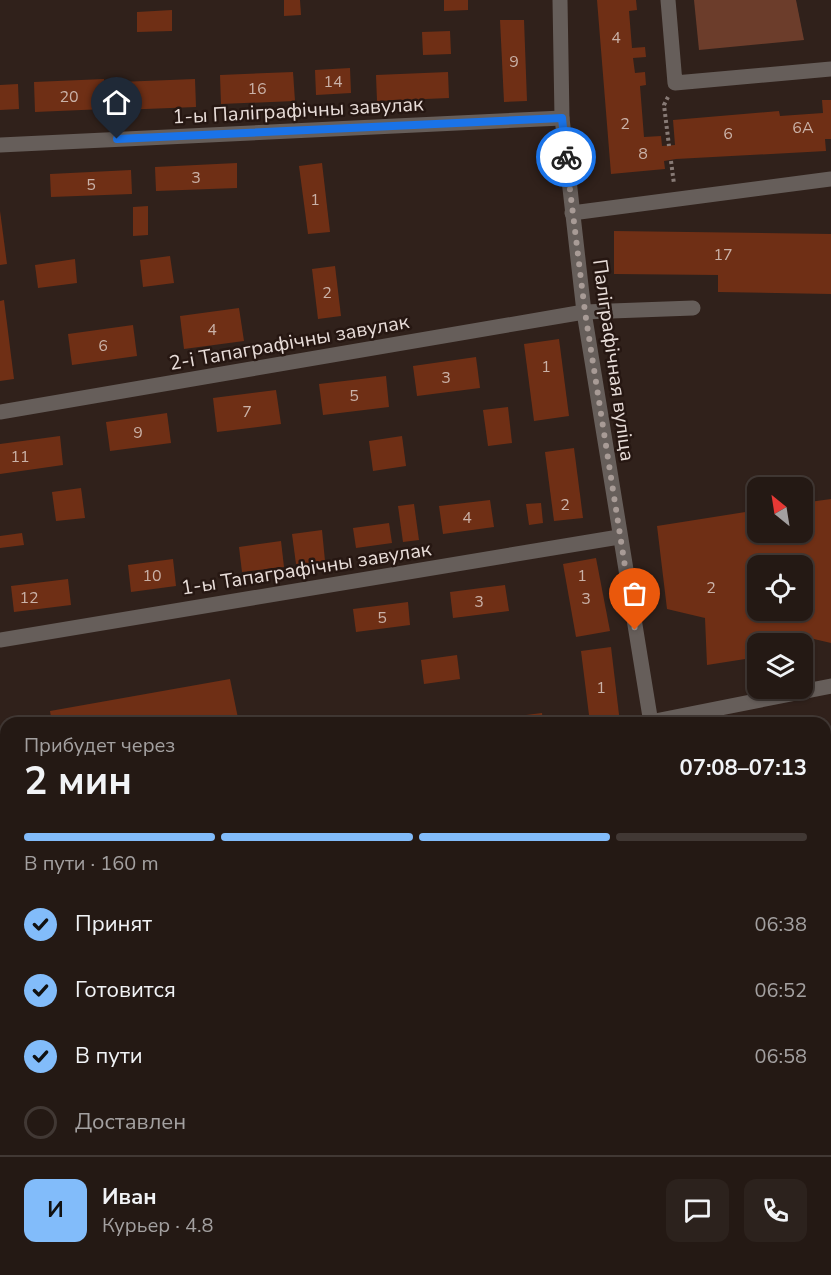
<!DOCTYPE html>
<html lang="ru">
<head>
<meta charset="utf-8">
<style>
	:root { --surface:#241914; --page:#2c221d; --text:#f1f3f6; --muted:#a3a0a0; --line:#413834; --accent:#82bcfa }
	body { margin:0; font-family:"Nunito Sans",sans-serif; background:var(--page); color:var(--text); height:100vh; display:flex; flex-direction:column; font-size:22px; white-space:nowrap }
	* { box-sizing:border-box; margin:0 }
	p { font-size:20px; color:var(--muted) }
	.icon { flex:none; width:33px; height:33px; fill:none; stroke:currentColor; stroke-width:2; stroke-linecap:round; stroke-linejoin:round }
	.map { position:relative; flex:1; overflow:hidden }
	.details { position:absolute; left:0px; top:717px; width:831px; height:558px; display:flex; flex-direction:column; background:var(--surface); border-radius:18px 18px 0 0; box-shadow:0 2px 4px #0004,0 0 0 2px var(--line) }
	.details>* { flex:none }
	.needle { width:39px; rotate:330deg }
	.controls { position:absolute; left:747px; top:477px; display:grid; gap:12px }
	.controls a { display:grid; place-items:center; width:66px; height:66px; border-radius:12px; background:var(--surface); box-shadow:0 2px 4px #0004,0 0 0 2px var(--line); font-size:30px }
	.pin { position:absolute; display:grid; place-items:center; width:51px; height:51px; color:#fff; margin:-62px -26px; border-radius:50% 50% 50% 0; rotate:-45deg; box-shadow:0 0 6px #0007 }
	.pin .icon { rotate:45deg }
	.courier { position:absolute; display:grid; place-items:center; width:60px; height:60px; margin:-30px; border:4px solid #1a73e8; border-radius:50%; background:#fff; color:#222; box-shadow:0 2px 8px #0007 }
	.headline em { font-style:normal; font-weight:700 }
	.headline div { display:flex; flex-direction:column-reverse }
	.headline { display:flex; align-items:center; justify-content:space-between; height:102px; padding:0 24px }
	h1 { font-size:39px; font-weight:700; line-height:45px }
	.bar { display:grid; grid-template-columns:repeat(4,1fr); gap:9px 6px; align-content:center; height:72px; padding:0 24px }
	.bar i { height:8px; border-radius:4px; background:var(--line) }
	.bar .active { background:var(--accent) }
	.bar p { grid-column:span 4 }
	.line { display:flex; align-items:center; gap:15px; padding:0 24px; border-top:2px solid var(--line) }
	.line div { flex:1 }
	.round { display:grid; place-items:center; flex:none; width:63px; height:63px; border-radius:12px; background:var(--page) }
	ol { padding:0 24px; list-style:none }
	li { display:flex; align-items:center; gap:18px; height:66px }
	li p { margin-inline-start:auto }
	li .icon { padding:6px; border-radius:50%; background:var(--accent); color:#111; stroke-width:4 }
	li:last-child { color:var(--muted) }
	li i { width:33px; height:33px; border:3px solid var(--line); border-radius:50% }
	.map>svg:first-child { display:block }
	.green { fill:#6c3d2b }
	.building { fill:#6f2f15; fill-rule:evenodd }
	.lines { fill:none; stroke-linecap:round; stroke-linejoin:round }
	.path { stroke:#877a75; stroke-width:4; stroke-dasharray:3 3; stroke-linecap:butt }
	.minor { stroke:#665e5a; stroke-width:15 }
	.done { stroke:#a89b96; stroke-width:6; stroke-dasharray:0 10.8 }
	.route { stroke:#1a73e8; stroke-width:8 }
	.labels { text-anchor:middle; stroke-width:5; stroke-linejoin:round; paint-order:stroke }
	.number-label { font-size:16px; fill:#cab2a8 }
	.street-label { font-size:20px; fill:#e8ddd9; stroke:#261712 }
</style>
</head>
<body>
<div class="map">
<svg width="831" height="1275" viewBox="0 0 831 1275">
	<rect width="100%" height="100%" fill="#30211b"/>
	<g class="green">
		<polygon points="694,0 796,0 804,40 699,50"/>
		<polygon points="6,1232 6,1269 157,1269 158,1275 0,1275 0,1233"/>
	</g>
	<g class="building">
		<polygon points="284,0 300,0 301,15 284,16"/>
		<polygon points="444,0 468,0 468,10 444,11"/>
		<polygon points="597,0 636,0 637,10 629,11 632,48 645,47 646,57 633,58 635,73 645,72 646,85 640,86 644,137 661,136 662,146 675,145 673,120 779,111 780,116 823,113 822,100 831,100 831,139 825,139 826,151 676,159 664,161 665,169 611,174"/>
		<polygon points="172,10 172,31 137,32 137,12"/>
		<polygon points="500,20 524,20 527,101 504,102"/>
		<polygon points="450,31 451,54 423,55 422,32"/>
		<polygon points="350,68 351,93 316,95 315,70"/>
		<polygon points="293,72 295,101 221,104 220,75"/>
		<polygon points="448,72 449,98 377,101 376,75"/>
		<polygon points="104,79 105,109 35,112 34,82"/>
		<polygon points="195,79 196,107 120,110 119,82"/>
		<polygon points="18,84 19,109 0,110 0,85"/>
		<polygon points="237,163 237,188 156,191 155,167"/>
		<polygon points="322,163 330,232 308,234 299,166"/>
		<polygon points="131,170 132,194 51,197 50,174"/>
		<polygon points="148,206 148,235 133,236 133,207"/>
		<polygon points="0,211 7,264 0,265"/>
		<polygon points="614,231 831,234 831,294 718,292 718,275 614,274"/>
		<polygon points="170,256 174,283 143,287 140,260"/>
		<polygon points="75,259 77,283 38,288 35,265"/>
		<polygon points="335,266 341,316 318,319 312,269"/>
		<polygon points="4,300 14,379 0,381 0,301"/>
		<polygon points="239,308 244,341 184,349 180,316"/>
		<polygon points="133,325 137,356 72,365 68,334"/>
		<polygon points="559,339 569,416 534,421 524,344"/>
		<polygon points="476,357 480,388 417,396 413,366"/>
		<polygon points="386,376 389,407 323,415 319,384"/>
		<polygon points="276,390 281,424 217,432 213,398"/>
		<polygon points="508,407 512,443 488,446 483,410"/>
		<polygon points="167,413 171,443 110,451 106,422"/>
		<polygon points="60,436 63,465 0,474 0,444"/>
		<polygon points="402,436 406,466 373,471 369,441"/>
		<polygon points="574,448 583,518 554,521 545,452"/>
		<polygon points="81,488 85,518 56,521 52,492"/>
		<path d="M831,499V643L801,636L800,644H758V657L707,665L705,618L667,609L657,526L758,510V532H802V503ZM758,566H802V610H758Z"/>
		<polygon points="490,500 494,527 443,534 439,506"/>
		<polygon points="541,503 543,523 529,525 526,504"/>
		<polygon points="414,504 419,540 403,542 398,506"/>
		<polygon points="389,523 392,543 356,548 353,528"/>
		<polygon points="322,530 325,561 296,564 292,534"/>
		<polygon points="22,533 24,545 0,548 0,536"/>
		<polygon points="281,541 284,567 242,572 239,547"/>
		<polygon points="596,558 610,631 576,637 563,564"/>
		<polygon points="173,559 176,586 131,592 128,565"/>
		<polygon points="68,579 71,605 14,612 11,586"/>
		<polygon points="505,585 509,611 453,618 450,592"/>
		<polygon points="408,602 410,625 356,632 353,609"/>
		<polygon points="611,647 620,723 590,723 581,651"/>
		<polygon points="457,655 460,679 424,684 421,660"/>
		<polygon points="230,679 239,723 52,723 50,711"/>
		<polygon points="542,713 543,723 471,723 471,722"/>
		<polygon points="831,851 831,909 825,910 825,852"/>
		<polygon points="6,1065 6,1125 0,1126 0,1066"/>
		<polygon points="825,1217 831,1217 831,1252 825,1253"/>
		<polygon points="231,1269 309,1269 310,1275 232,1275"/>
		<polygon points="503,1269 574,1269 575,1275 504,1275"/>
		<polygon points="747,1269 765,1269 765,1275 748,1275"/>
	</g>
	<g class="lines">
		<g class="path">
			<polyline points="668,97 664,105 669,146"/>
			<polyline points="671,161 674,184"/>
			<polyline points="825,834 831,833"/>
			<polyline points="0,911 6,910"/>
			<polyline points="825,981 831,980"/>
			<polyline points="0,1061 1,1066"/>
			<polyline points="0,1243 6,1248"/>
			<polyline points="52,1269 54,1275"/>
			<polyline points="114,1269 115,1275"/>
			<polyline points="208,1269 209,1275"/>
			<polyline points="336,1269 337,1275"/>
			<polyline points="620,1269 626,1275"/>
			<polyline points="24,1275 24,1269"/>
			<polyline points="62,1275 87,1269"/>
		</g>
		<g class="minor">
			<polyline points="560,0 562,118 584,312 651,723"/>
			<polyline points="668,0 675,83 831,69"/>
			<polyline points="0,145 562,118"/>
			<polyline points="572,213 831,179"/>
			<polyline points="0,412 584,312 693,308"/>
			<polyline points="0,640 619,537"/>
			<polyline points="650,722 831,686"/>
			<polyline points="825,782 831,781"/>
			<polyline points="0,835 5,885"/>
			<polyline points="0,936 6,935"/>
			<polyline points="825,951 831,950"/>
			<polyline points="0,1025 6,1024"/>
			<polyline points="830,1105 831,1105"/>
			<polyline points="0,1146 6,1145"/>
			<polyline points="825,1156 831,1155"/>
			<polyline points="0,1209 6,1208"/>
			<polyline points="178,1269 179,1275"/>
			<polyline points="597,1269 597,1275"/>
			<polyline points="693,1269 693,1275"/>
		</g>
	</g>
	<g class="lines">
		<polyline class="done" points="566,157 585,312 635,630"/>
		<polyline class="route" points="117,139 562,118 566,157"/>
	</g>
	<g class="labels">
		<g class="number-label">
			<text x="616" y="43">4</text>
			<text x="514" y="67">9</text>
			<text x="333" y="87">14</text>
			<text x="257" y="94">16</text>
			<text x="69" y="102">20</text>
			<text x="625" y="129">2</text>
			<text x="803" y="133">6А</text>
			<text x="728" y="139">6</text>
			<text x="643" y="159">8</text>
			<text x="196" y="183">3</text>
			<text x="91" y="190">5</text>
			<text x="315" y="205">1</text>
			<text x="723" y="260">17</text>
			<text x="327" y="298">2</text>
			<text x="212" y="335">4</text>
			<text x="103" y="351">6</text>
			<text x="546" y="372">1</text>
			<text x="446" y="383">3</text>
			<text x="354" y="401">5</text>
			<text x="247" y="417">7</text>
			<text x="138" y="438">9</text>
			<text x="20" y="462">11</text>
			<text x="565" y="510">2</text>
			<text x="467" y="523">4</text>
			<text x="152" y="581">10</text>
			<text x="582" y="581">1</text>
			<text x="711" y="593">2</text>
			<text x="29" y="603">12</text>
			<text x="586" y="604">3</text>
			<text x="479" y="607">3</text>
			<text x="382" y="623">5</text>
			<text x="601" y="693">1</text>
		</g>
		<g class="street-label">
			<text transform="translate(298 110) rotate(-3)" y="7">1-ы Паліграфічны завулак</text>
			<text transform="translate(289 342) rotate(-10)" y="7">2-і Тапаграфічны завулак</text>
			<text transform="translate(614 360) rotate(82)" y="7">Паліграфічная вуліца</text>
			<text transform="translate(306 568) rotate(-9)" y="7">1-ы Тапаграфічны завулак</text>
		</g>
	</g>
</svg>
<div class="controls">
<a><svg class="needle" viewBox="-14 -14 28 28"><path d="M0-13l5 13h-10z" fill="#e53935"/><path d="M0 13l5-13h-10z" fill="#a3a0a0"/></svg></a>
<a><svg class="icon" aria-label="locate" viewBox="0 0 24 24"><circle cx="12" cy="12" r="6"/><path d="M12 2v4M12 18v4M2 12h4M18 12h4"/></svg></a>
<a><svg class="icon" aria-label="layers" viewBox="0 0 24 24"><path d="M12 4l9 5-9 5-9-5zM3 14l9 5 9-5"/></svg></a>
</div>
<div class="pin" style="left:635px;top:630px;background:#ea580c"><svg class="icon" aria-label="bag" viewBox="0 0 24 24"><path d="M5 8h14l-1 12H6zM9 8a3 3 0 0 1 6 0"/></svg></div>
<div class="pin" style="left:117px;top:139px;background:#1f2937"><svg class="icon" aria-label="home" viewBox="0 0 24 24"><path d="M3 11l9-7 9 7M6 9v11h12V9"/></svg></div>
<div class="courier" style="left:566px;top:157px"><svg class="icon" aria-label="bike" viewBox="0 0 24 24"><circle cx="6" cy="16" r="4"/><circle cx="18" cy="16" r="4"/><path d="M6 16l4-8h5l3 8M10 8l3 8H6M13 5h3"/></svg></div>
<section class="details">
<div class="headline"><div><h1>2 мин</h1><p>Прибудет через</p></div><em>07:08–07:13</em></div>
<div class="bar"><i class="active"></i><i class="active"></i><i class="active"></i><i></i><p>В пути · 160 m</p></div>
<ol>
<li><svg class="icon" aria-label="check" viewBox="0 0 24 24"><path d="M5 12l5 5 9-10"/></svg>Принят<p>06:38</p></li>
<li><svg class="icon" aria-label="check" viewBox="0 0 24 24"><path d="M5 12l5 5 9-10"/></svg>Готовится<p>06:52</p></li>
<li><svg class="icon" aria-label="check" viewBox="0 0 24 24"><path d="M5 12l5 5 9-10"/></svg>В пути<p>06:58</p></li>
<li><i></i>Доставлен</li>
</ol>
<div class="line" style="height:108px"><b class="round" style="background:var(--accent);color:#111">И</b><div><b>Иван</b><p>Курьер · 4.8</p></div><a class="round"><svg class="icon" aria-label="chat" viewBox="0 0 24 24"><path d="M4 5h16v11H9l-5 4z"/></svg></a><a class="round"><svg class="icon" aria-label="phone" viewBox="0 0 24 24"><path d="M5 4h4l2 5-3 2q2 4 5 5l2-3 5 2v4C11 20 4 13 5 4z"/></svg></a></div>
</section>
</div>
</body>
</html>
